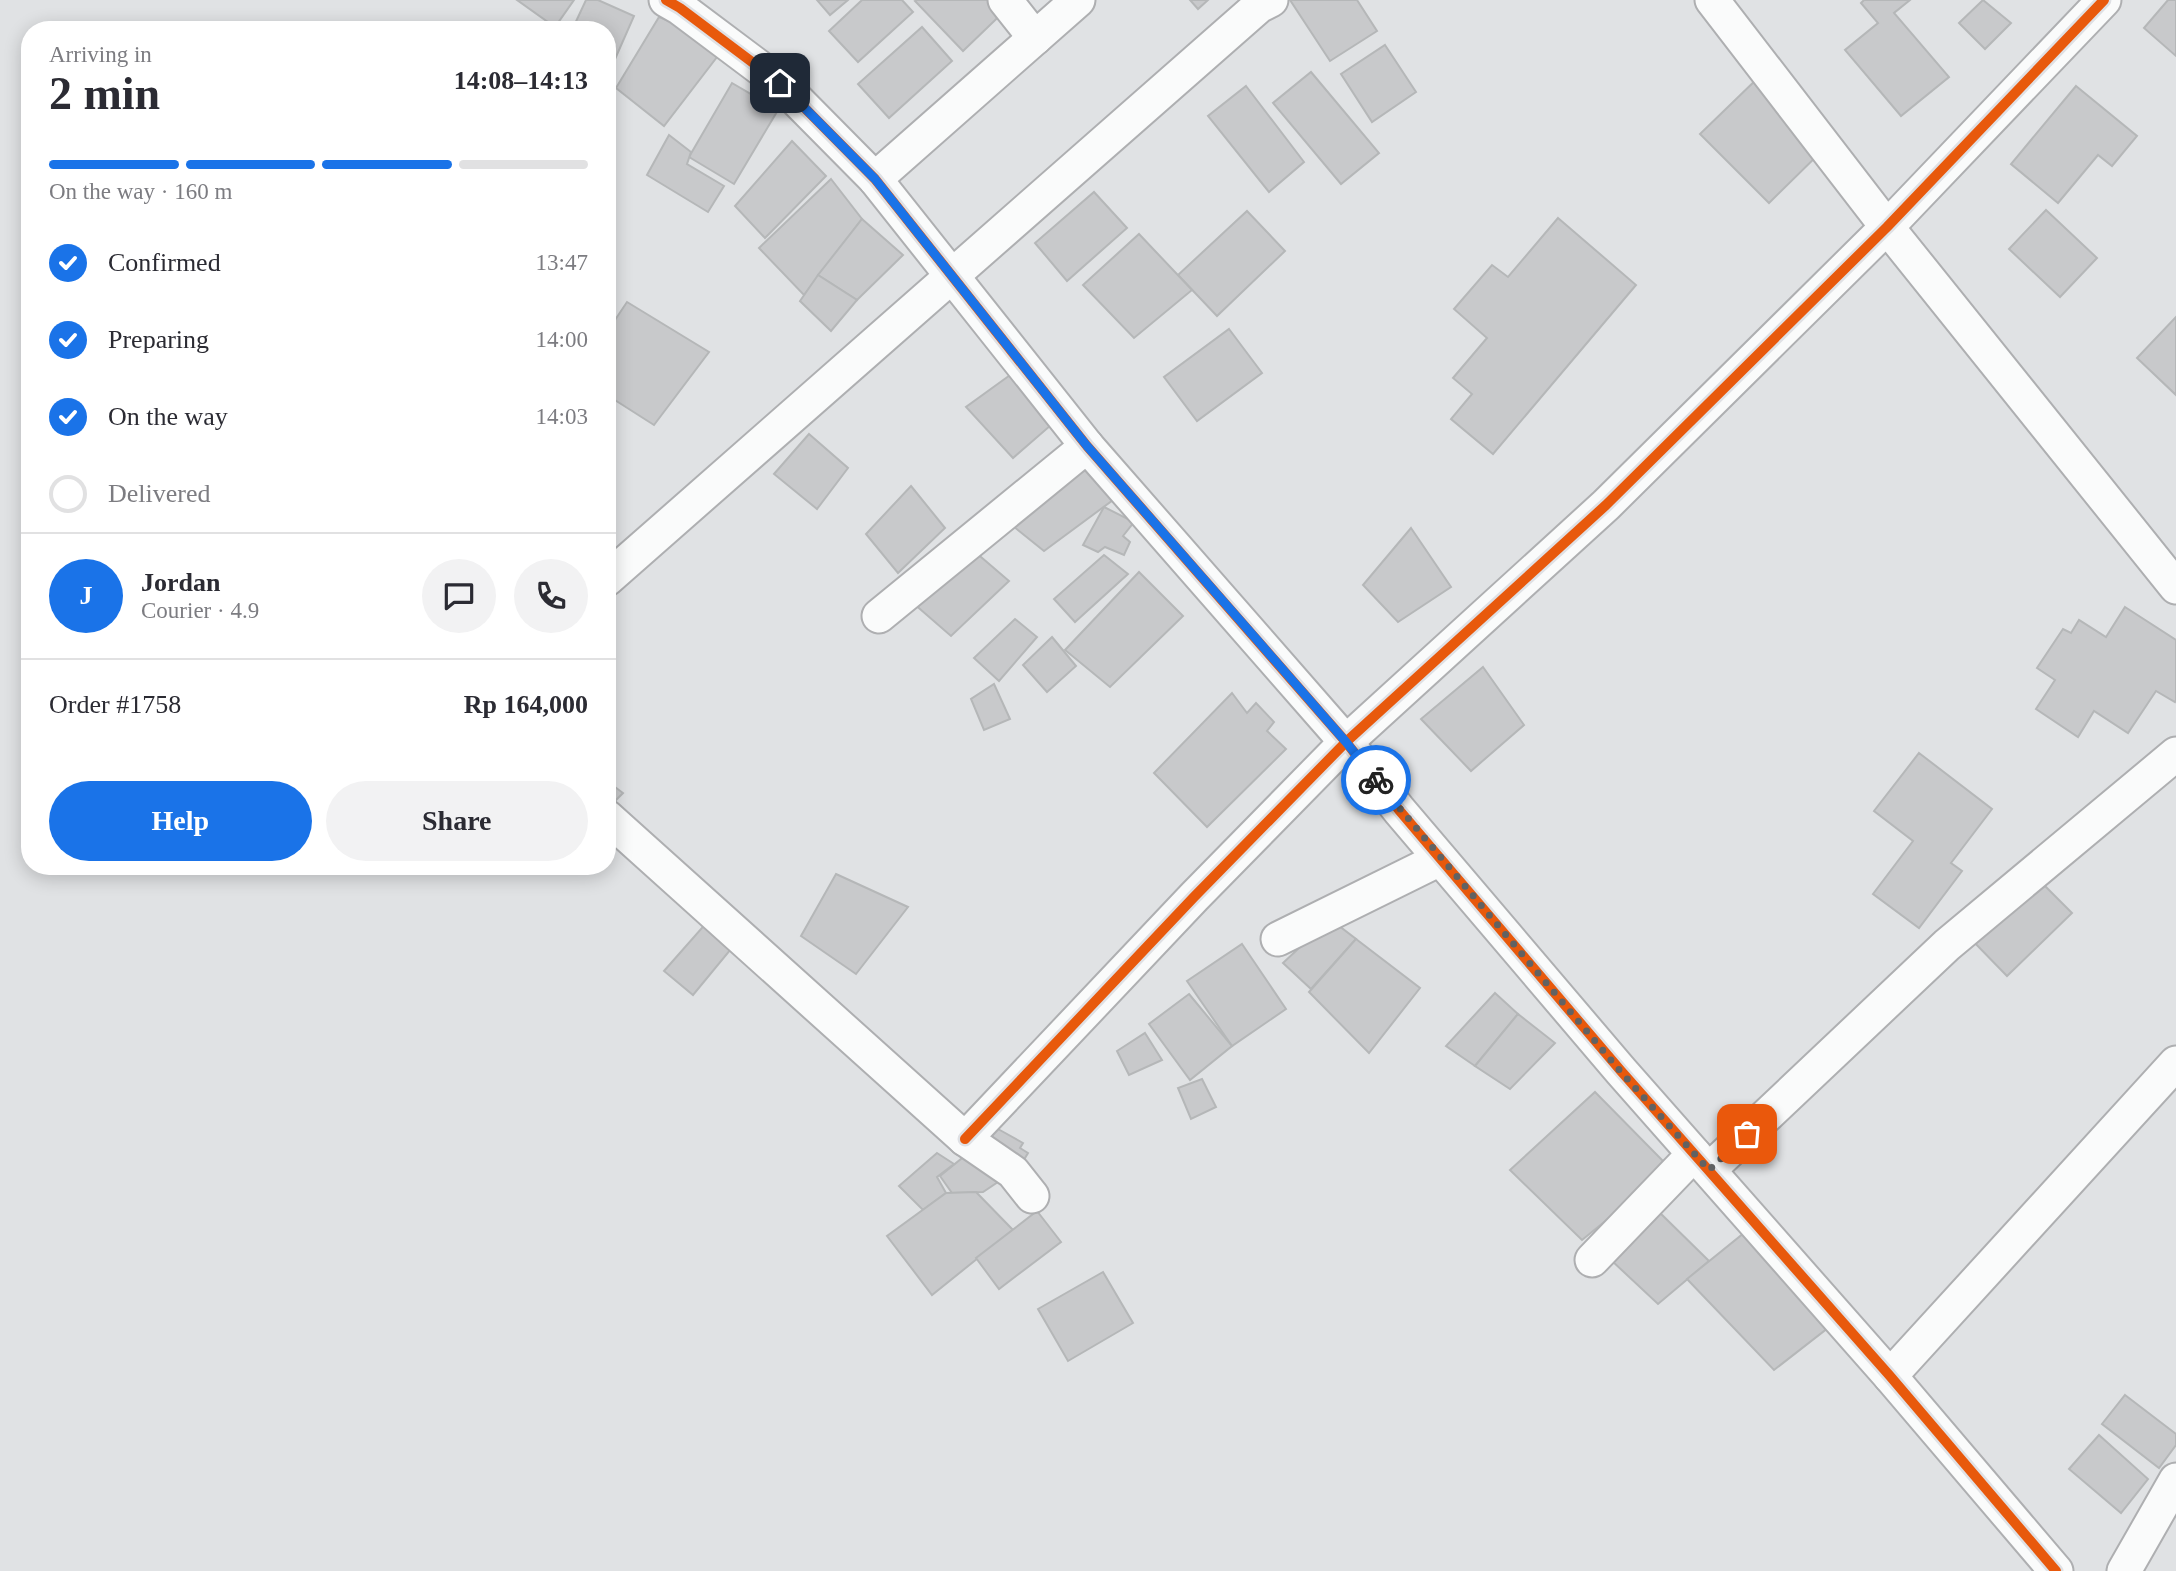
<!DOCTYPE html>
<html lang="en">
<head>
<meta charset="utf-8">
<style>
	:root { --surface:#fff; --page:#f2f2f3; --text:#2b2b33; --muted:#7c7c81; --line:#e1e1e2; --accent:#1a73e8 }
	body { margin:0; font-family:Georgia,serif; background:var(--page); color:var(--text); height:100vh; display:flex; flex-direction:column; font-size:26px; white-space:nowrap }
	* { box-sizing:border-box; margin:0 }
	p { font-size:23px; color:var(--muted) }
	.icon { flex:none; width:38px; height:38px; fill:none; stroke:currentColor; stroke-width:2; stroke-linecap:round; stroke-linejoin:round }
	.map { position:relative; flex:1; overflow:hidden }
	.drawer { position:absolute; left:21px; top:21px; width:595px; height:854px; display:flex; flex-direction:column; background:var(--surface); border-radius:28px; box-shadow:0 4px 18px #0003 }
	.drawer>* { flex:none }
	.pin { position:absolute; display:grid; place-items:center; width:60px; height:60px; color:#fff; margin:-30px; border-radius:14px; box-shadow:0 4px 10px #0006 }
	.courier { position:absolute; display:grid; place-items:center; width:70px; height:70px; margin:-35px; border:5px solid #1a73e8; border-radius:50%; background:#fff; color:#222; box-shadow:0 2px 9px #0007 }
	.headline em { font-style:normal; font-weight:600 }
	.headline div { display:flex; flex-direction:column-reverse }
	.headline { display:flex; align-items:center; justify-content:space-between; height:119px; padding:0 28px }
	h1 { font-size:46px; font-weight:600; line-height:52px }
	.bar { display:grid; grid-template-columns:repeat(4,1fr); gap:10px 7px; align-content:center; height:84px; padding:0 28px }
	.bar i { height:9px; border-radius:5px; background:var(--line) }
	.bar .selected { background:var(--accent) }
	.bar p { grid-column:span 4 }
	.line { display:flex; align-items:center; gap:18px; padding:0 28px; border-top:2px solid var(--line) }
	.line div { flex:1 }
	.round { display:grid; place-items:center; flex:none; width:74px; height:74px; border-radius:37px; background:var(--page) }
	ol { padding:0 28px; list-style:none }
	li { display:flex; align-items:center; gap:21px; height:77px }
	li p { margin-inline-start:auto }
	li .icon { padding:7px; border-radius:50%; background:var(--accent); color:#fff; stroke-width:4 }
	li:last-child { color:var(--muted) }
	li i { width:38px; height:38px; border:4px solid var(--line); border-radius:50% }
	.primary-button { display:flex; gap:14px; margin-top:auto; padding:14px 28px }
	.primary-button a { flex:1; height:80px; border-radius:42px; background:var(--accent); color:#fff; font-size:28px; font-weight:600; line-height:80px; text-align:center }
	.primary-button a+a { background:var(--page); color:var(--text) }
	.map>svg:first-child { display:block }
	.building { fill:#c8c9cb; stroke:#b5b7b8; stroke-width:2 }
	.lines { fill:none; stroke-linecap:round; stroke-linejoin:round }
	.street-casing { stroke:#aeafb1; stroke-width:37 }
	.street { stroke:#fafbfb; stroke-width:33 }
	.cycleway-casing { stroke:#dfe1e5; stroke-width:15 }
	.cycleway { stroke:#e8590c; stroke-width:10 }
	.done { stroke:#616263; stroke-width:7; stroke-dasharray:0 12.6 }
	.route { stroke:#1a73e8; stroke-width:9 }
</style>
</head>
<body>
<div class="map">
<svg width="2176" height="1571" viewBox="0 0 2176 1571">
	<rect width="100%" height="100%" fill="#e0e2e4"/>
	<g class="building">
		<polygon points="517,0 574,0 555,27"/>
		<polygon points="586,0 598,0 634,16 612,66 607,66 607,30 572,30"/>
		<polygon points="817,0 848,0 830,15"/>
		<polygon points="862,0 902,0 913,12 858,62 829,31"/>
		<polygon points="917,0 1016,0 963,51 915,1"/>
		<polygon points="1190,0 1208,0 1198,9"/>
		<polygon points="1290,0 1357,0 1377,31 1330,61"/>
		<polygon points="1864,0 1910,0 1894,13 1949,77 1901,116 1845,50 1878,23 1861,3"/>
		<polygon points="1983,0 2011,23 1985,49 1959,23"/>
		<polygon points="2168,0 2176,0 2176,56 2144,28"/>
		<polygon points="659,17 727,44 664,126 616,88"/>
		<polygon points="922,27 952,61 889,118 858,84"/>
		<polygon points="1385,45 1416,92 1372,122 1341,74"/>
		<polygon points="1311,72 1379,153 1341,184 1273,103"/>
		<polygon points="1761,75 1829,144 1769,203 1700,134"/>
		<polygon points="732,83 778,110 734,184 689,157"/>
		<polygon points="1246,86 1304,162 1269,192 1208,116"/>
		<polygon points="2076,86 2137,136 2112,166 2098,155 2058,203 2011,164"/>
		<polygon points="669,135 691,152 687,164 724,186 708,212 647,175"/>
		<polygon points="792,141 826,176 765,238 735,206"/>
		<polygon points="831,179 862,219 804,295 759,248"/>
		<polygon points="1094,192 1127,228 1067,281 1035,243"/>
		<polygon points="2046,210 2097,258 2060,297 2009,249"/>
		<polygon points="1247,211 1285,251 1217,316 1178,275"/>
		<polygon points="1558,218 1636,285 1493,454 1451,419 1472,394 1453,378 1487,338 1454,309 1492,265 1508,277"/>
		<polygon points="862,219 903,255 857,300 818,275"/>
		<polygon points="1139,234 1192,290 1134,338 1083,285"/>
		<polygon points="818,275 857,300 831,331 800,301"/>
		<polygon points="627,302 709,352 654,425 607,395 607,332"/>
		<polygon points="2176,317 2176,395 2137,358"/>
		<polygon points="1229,329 1262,373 1197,421 1164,377"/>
		<polygon points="1017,370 1058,419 1013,458 966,407"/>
		<polygon points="809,434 848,468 817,509 774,474"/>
		<polygon points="1080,461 1113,500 1044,551 1008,522"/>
		<polygon points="911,486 945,528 898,573 866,534"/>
		<polygon points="1104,507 1134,522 1123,536 1130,542 1124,555 1105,547 1098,552 1083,545"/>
		<polygon points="1411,528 1451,587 1398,622 1363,585"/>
		<polygon points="967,545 1009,581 951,636 905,596"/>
		<polygon points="1104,555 1128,574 1075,622 1054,599"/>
		<polygon points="1139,572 1183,616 1110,687 1065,650"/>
		<polygon points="2125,607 2176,640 2176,700 2175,702 2156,691 2128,733 2094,711 2078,737 2036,709 2055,680 2037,668 2063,629 2071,633 2079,620 2106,637"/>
		<polygon points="1015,619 1037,637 999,681 974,658"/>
		<polygon points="1052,637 1076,666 1047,692 1023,665"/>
		<polygon points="1483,667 1524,725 1471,771 1421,719"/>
		<polygon points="994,684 1010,719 984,730 971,699"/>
		<polygon points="1232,693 1247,713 1256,703 1274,722 1267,731 1286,749 1207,827 1154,773"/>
		<polygon points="1919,753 1992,809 1951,863 1962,871 1919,928 1873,894 1913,841 1874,811"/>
		<polygon points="607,781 623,793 607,809"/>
		<polygon points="2032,873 2072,913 2007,976 1968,936"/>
		<polygon points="836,874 908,907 856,974 801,936"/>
		<polygon points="1330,919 1356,939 1311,989 1283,963"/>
		<polygon points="708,921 736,943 693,995 664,971"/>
		<polygon points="1356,939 1420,988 1369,1053 1309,992"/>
		<polygon points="1242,944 1286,1009 1232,1046 1187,981"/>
		<polygon points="1495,993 1518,1014 1475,1066 1446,1046"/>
		<polygon points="1189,994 1232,1046 1190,1080 1149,1024"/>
		<polygon points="1518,1014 1555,1043 1510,1089 1475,1066"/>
		<polygon points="1145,1033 1162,1060 1129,1075 1117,1051"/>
		<polygon points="1202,1079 1216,1107 1191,1119 1178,1088"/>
		<polygon points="1595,1092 1664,1162 1614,1214 1582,1240 1510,1170"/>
		<polygon points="998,1129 1023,1143 1020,1148 1028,1153 1019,1168 983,1192 952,1193 940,1176"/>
		<polygon points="937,1153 954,1164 937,1177 946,1193 923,1210 899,1186"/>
		<polygon points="976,1192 1013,1230 932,1295 887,1236 946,1193"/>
		<polygon points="1655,1208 1709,1261 1658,1304 1611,1260"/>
		<polygon points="1037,1211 1061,1242 999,1289 976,1258"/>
		<polygon points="1749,1229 1833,1324 1774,1370 1687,1279"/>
		<polygon points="1103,1272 1133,1323 1068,1361 1038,1309"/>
		<polygon points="2125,1395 2176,1434 2176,1445 2159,1468 2102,1424"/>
		<polygon points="2099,1435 2148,1479 2121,1513 2069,1469"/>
	</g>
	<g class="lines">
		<defs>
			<g id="street">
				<polyline points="666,0 680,8 780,83 875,179 1087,446 1346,742 1399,810 1621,1071 1890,1376 2056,1571"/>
				<polyline points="1005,0 1035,38"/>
				<polyline points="1712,0 1887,227 2176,587"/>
				<polyline points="875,179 1078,0"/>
				<polyline points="607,579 1259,6 1271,0"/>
				<polyline points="879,616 1087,446"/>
				<polyline points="607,817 965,1139 1013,1172 1032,1196"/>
				<polyline points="1278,939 1440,859"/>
				<polyline points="965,1139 1194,897 1346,742 1606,505 1887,227 2104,0"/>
				<polyline points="1709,1170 1947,945 2176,754"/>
				<polyline points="1592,1260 1694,1154"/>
				<polyline points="1890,1376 2176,1063"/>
				<polyline points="2124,1571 2176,1480"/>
			</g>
		</defs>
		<use href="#street" class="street-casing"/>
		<use href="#street" class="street"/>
		<defs>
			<g id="cycleway">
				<polyline points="666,0 680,8 780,83 875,179 1087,446 1346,742 1399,810 1621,1071 1890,1376 2056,1571"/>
				<polyline points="965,1139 1194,897 1346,742 1606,505 1887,227 2104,0"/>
			</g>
		</defs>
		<use href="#cycleway" class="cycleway-casing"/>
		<use href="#cycleway" class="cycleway"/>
	</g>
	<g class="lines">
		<polyline class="done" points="1376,780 1621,1072 1709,1170 1747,1134"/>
		<polyline class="route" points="780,83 875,179 1087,446 1258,641 1346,742 1376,780"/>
	</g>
</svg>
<div class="pin" style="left:1747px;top:1134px;background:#ea580c"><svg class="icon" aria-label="bag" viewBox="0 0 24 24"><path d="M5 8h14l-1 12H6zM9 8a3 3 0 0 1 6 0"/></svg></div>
<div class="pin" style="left:780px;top:83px;background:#1f2937"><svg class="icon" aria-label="home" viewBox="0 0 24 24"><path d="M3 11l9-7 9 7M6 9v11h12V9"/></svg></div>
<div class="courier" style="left:1376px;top:780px"><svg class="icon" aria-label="bike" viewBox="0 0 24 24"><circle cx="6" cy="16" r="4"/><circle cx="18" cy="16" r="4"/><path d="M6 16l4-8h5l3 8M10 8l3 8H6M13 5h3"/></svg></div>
<section class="drawer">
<div class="headline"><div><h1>2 min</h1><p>Arriving in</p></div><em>14:08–14:13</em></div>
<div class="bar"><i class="selected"></i><i class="selected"></i><i class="selected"></i><i></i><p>On the way · 160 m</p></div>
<ol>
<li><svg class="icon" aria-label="check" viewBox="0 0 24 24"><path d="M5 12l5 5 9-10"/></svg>Confirmed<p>13:47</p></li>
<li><svg class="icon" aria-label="check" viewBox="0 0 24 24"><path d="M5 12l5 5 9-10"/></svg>Preparing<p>14:00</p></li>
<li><svg class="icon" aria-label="check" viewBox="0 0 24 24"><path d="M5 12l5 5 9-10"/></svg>On the way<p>14:03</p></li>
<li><i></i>Delivered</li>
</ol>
<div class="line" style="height:126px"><b class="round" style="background:var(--accent);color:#fff">J</b><div><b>Jordan</b><p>Courier · 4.9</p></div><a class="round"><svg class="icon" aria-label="chat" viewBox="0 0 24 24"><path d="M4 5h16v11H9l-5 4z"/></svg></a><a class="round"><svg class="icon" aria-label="phone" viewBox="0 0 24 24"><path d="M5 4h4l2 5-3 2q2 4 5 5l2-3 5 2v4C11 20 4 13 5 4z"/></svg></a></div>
<div class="line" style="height:91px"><div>Order #1758</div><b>Rp 164,000</b></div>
<div class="primary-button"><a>Help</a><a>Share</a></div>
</section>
</div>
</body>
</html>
